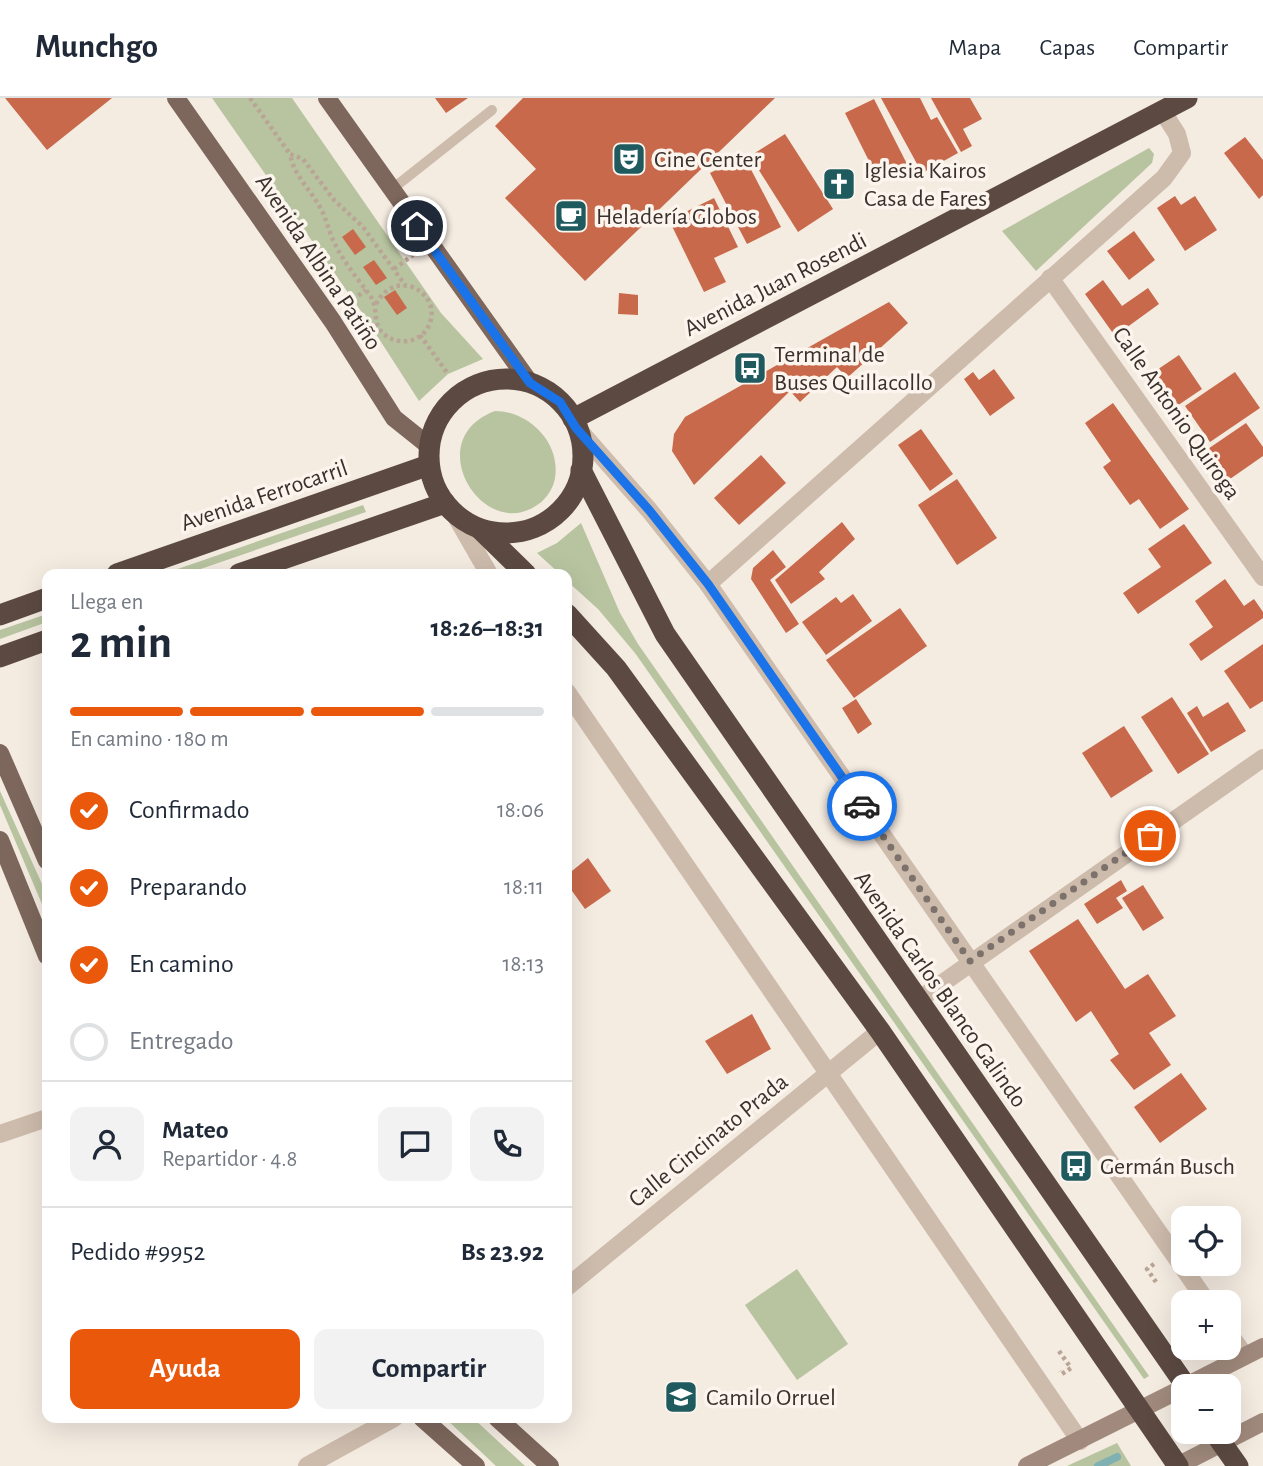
<!DOCTYPE html>
<html lang="es">
<head>
<meta charset="utf-8">
<style>
	:root { --surface:#fff; --page:#f2f2f3; --text:#1f2937; --muted:#747a83; --line:#e0e1e3; --accent:#ea580c }
	body { margin:0; font-family:"Alegreya Sans",sans-serif; background:var(--page); color:var(--text); height:100vh; display:flex; flex-direction:column; font-size:26px; white-space:nowrap }
	* { box-sizing:border-box; margin:0 }
	p { font-size:23px; color:var(--muted) }
	.icon { flex:none; width:38px; height:38px; fill:none; stroke:currentColor; stroke-width:2; stroke-linecap:round; stroke-linejoin:round }
	.map { position:relative; flex:1; overflow:hidden }
	.side { position:absolute; left:42px; top:471px; width:530px; height:854px; display:flex; flex-direction:column; background:var(--surface); border-radius:14px; box-shadow:0 7px 28px #0002 }
	.side>* { flex:none }
	.fabs { position:absolute; left:1171px; top:1108px; display:grid; gap:14px }
	.fabs a { display:grid; place-items:center; width:70px; height:70px; border-radius:14px; background:var(--surface); box-shadow:0 7px 28px #0002; font-size:35px }
	.pin { position:absolute; display:grid; place-items:center; width:60px; height:60px; color:#fff; margin:-30px; border:4px solid #fff; border-radius:50%; box-shadow:0 2px 7px #0007 }
	.courier { position:absolute; display:grid; place-items:center; width:70px; height:70px; margin:-35px; border:5px solid #1a73e8; border-radius:50%; background:#fff; color:#222; box-shadow:0 2px 9px #0007 }
	.overview em { font-style:normal; font-weight:700 }
	.overview div { display:flex; flex-direction:column-reverse }
	.overview { display:flex; align-items:center; justify-content:space-between; height:119px; padding:0 28px }
	h1 { font-size:46px; font-weight:700; line-height:52px }
	.bar { display:grid; grid-template-columns:repeat(4,1fr); gap:10px 7px; align-content:center; height:84px; padding:0 28px }
	.bar i { height:9px; border-radius:5px; background:var(--line) }
	.bar .on { background:var(--accent) }
	.bar p { grid-column:span 4 }
	.line { display:flex; align-items:center; gap:18px; padding:0 28px; border-top:2px solid var(--line) }
	.line div { flex:1 }
	.round { display:grid; place-items:center; flex:none; width:74px; height:74px; border-radius:14px; background:var(--page) }
	ol { padding:0 28px; list-style:none }
	li { display:flex; align-items:center; gap:21px; height:77px }
	li p { margin-inline-start:auto }
	li .icon { padding:7px; border-radius:50%; background:var(--accent); color:#fff; stroke-width:4 }
	li:last-child { color:var(--muted) }
	li i { width:38px; height:38px; border:4px solid var(--line); border-radius:50% }
	.action { display:flex; gap:14px; margin-top:auto; padding:14px 28px }
	.action a { flex:1; height:80px; border-radius:14px; background:var(--accent); color:#fff; font-size:28px; font-weight:700; line-height:80px; text-align:center }
	.action a+a { background:var(--page); color:var(--text) }
	header { display:flex; align-items:center; gap:42px; box-sizing:border-box; height:98px; padding:0 35px; background:var(--surface); border-bottom:2px solid var(--line) }
	header strong { font-size:33px }
	nav { display:flex; gap:38px; margin-inline-start:auto; font-size:24px }
	.map>svg:first-child { display:block }
	.green { fill:#b8c4a0 }
	.lines { fill:none; stroke-linecap:round; stroke-linejoin:round }
	.stream { stroke:#7fb0b2; stroke-width:8 }
	.building { fill:#c8694b }
	.path { stroke:#b9a596; stroke-width:4.5; stroke-dasharray:3.5 3.5; stroke-linecap:butt }
	.lane { stroke:#cdbbac; stroke-width:10 }
	.street { stroke:#cdbbac; stroke-width:18 }
	.secondary { stroke:#a18a7d; stroke-width:18 }
	.primary { stroke:#7d675c; stroke-width:18 }
	.highway { stroke:#5c4a42; stroke-width:21 }
	.done { stroke:#7c716b; stroke-width:7; stroke-dasharray:0 12.6 }
	.route { stroke:#1a73e8; stroke-width:9 }
	.labels { text-anchor:middle; stroke-width:7; stroke-linejoin:round; paint-order:stroke }
	.poi-label { font-size:24px; fill:#3b302b; stroke:#fbf5ee; text-anchor:start }
	.street-label { font-size:24px; fill:#3b302b; stroke:#fbf5ee }
</style>
</head>
<body>
<header>
<strong>Munchgo</strong>
<nav><a>Mapa</a><a>Capas</a><a>Compartir</a></nav>
</header>
<div class="map">
<svg width="1263" height="1368" viewBox="0 0 1263 1368">
	<rect width="100%" height="100%" fill="#f4ebe1"/>
	<g class="green">
		<polygon points="212,0 292,0 441,215 483,261 448,276 419,303 363,216"/>
		<polygon points="1149,50 1154,56 1152,65 1036,173 1002,133"/>
		<path d="M495,313C528,313 561,344 555,380C553,392 545,403 534,409C481,441 420,341 495,313Z"/>
		<polygon points="363,407 366,414 186,476 163,476"/>
		<polygon points="581,425 620,515 638,546 1149,1278 1144,1281 635,555 598,511 567,483 567,476 560,476 537,455 557,445"/>
		<polygon points="47,516 47,524 0,541 0,532"/>
		<polygon points="0,693 47,797 47,818 0,707"/>
		<polygon points="797,1171 848,1246 797,1282 745,1207"/>
		<polygon points="445,1320 473,1320 525,1368 496,1368"/>
		<polygon points="1117,1345 1131,1368 1067,1368"/>
	</g>
	<g class="lines">
		<polyline class="stream" points="1098,1368 1117,1359"/>
	</g>
	<g class="building">
		<polygon points="5,0 112,0 47,52"/>
		<polygon points="435,0 468,0 446,15"/>
		<polygon points="523,0 775,0 585,183 505,100 536,71 495,28"/>
		<polygon points="881,0 920,0 931,22 937,19 958,55 922,75"/>
		<polygon points="931,0 970,0 982,21 963,31 972,48 961,54"/>
		<polygon points="874,1 907,66 878,81 845,15"/>
		<polygon points="785,36 833,111 798,134 750,58"/>
		<polygon points="1245,39 1263,62 1263,97 1259,101 1224,55"/>
		<polygon points="744,58 781,129 747,146 710,75"/>
		<polygon points="1175,98 1181,107 1195,98 1217,132 1185,153 1157,110"/>
		<polygon points="714,100 738,149 714,160 726,184 704,194 669,122"/>
		<polygon points="353,131 366,149 355,157 342,139"/>
		<polygon points="1134,133 1155,162 1129,182 1107,153"/>
		<polygon points="374,162 387,180 376,187 363,169"/>
		<polygon points="1103,182 1122,208 1148,190 1159,206 1115,238 1085,196"/>
		<polygon points="395,192 407,210 397,217 384,199"/>
		<polygon points="619,195 638,197 638,217 618,216"/>
		<polygon points="889,204 908,225 847,280 837,269 800,304 790,293 694,387 672,353 674,336 685,319"/>
		<polygon points="1179,257 1202,291 1168,314 1145,280"/>
		<polygon points="994,271 1015,300 990,318 964,281 973,274 979,282"/>
		<polygon points="1235,274 1260,310 1210,344 1185,308"/>
		<polygon points="1113,305 1189,411 1160,431 1139,401 1130,407 1103,369 1111,363 1085,325"/>
		<polygon points="1246,325 1263,349 1263,358 1220,388 1199,357"/>
		<polygon points="921,331 953,376 930,393 898,347"/>
		<polygon points="761,357 786,385 739,427 714,400"/>
		<polygon points="957,381 997,440 957,467 918,407"/>
		<polygon points="842,424 855,441 819,474 825,481 791,506 775,482"/>
		<polygon points="1184,426 1212,465 1138,516 1123,495 1161,469 1148,451"/>
		<polygon points="773,452 786,469 770,482 799,526 786,535 751,481 753,470"/>
		<polygon points="1225,481 1244,508 1254,501 1263,514 1263,520 1201,563 1189,546 1213,529 1195,503"/>
		<polygon points="853,496 872,523 826,557 802,524 836,499 841,505"/>
		<polygon points="900,510 927,548 854,600 826,562"/>
		<polygon points="1263,546 1263,603 1250,611 1224,573"/>
		<polygon points="1172,599 1209,656 1178,676 1141,619"/>
		<polygon points="856,601 872,626 858,636 842,610"/>
		<polygon points="1228,604 1246,633 1211,654 1187,615 1197,608 1203,619"/>
		<polygon points="1124,628 1153,673 1111,700 1082,655"/>
		<polygon points="588,760 611,793 585,811 567,786 567,777"/>
		<polygon points="1121,782 1127,793 1116,800 1123,810 1097,826 1084,806"/>
		<polygon points="1143,787 1164,820 1143,833 1122,800"/>
		<polygon points="1078,821 1125,891 1148,876 1176,918 1149,935 1171,967 1134,992 1110,962 1119,956 1091,913 1076,924 1029,853"/>
		<polygon points="752,916 771,951 727,976 705,943"/>
		<polygon points="1181,975 1207,1011 1160,1045 1134,1009"/>
	</g>
	<g class="lines">
		<g class="path">
			<polyline points="250,0 290,56"/>
			<polyline points="394,171 413,157"/>
			<polyline points="347,206 366,192"/>
			<path d="M376,206C397,166 447,198 427,231C418,245 397,247 385,237C371,226 379,211 371,199C359,182 344,165 335,146C329,135 327,122 321,111C311,92 294,78 290,56L303,61L334,102L363,129L405,187"/>
			<polyline points="420,237 448,276"/>
			<polyline points="1154,1166 1147,1171 1156,1184"/>
			<polyline points="1059,1253 1071,1270 1062,1276 1060,1273"/>
		</g>
		<polyline class="lane" points="391,92 492,12"/>
		<g class="street">
			<polyline points="1050,180 1263,479"/>
			<polyline points="577,330 649,412 708,486 1207,1204"/>
			<polyline points="454,415 489,476"/>
			<polyline points="708,486 1164,80 1182,55 1177,36 1163,14"/>
			<polyline points="567,594 1080,1343"/>
			<polyline points="917,903 1263,660"/>
			<polyline points="0,1036 47,1020"/>
			<polyline points="567,1189 880,933"/>
			<polyline points="1228,1234 1245,1258"/>
			<polyline points="307,1368 394,1320"/>
		</g>
		<g class="secondary">
			<polyline points="1186,1288 1263,1249"/>
			<polyline points="1027,1368 1183,1290"/>
			<polyline points="1177,1368 1263,1324"/>
		</g>
		<g class="primary">
			<polyline points="176,0 333,224 394,320 429,348"/>
			<polyline points="327,0 530,285"/>
			<polyline points="0,655 47,763"/>
			<polyline points="0,742 47,858"/>
			<polyline points="422,1320 476,1368"/>
			<polyline points="497,1320 550,1368"/>
		</g>
		<g class="highway">
			<circle cx="506" cy="358" r="77"/>
			<polyline points="573,321 1187,0"/>
			<polyline points="581,372 665,536 1186,1288"/>
			<polyline points="481,432 526,476"/>
			<polyline points="117,476 429,367"/>
			<polyline points="239,476 445,405"/>
			<polyline points="567,516 616,570 880,933 1178,1368"/>
			<polyline points="0,517 47,500"/>
			<polyline points="0,559 47,542"/>
			<polyline points="1214,1334 1238,1368"/>
		</g>
	</g>
	<g class="lines">
		<polyline class="done" points="862,708 970,863 1150,738"/>
		<polyline class="route" points="417,128 530,285 560,304 576,330 649,412 708,486 862,708"/>
	</g>
	<defs>
		<symbol id="theatre-square" viewBox="-11 -11 22 22"><rect x="-9" y="-9" width="18" height="18" rx="4" fill="#1f5a5e" stroke="#fbf5ee"/><path d="M-5-5.5Q0-4 5-5.5V0Q5 5 0 6Q-5 5-5 0ZM-3.3-2.5H-1v1.5H-3.3ZM1-2.5H3.3v1.5H1ZM-2.8 1Q0 5.5 2.8 1Z" fill="#fff"/></symbol>
		<symbol id="church-square" viewBox="-11 -11 22 22"><rect x="-9" y="-9" width="18" height="18" rx="4" fill="#1f5a5e" stroke="#fbf5ee"/><path d="M-1.2-6h2.4v3.5h3.3v2.4h-3.3V6h-2.4V-.1h-3.3v-2.4h3.3Z" fill="#fff"/></symbol>
		<symbol id="cafe-square" viewBox="-11 -11 22 22"><rect x="-9" y="-9" width="18" height="18" rx="4" fill="#1f5a5e" stroke="#fbf5ee"/><path d="M-5.5-4.5H6V0H3Q3 3.5 0 3.5H-2.5Q-5.5 3.5-5.5 0ZM3-3.2v2h1.7v-2ZM-6 4.5H4V6H-6Z" fill="#fff"/></symbol>
		<symbol id="bus-square" viewBox="-11 -11 22 22"><rect x="-9" y="-9" width="18" height="18" rx="4" fill="#1f5a5e" stroke="#fbf5ee"/><path d="M-5-6H5V4H4V6H2V4H-2V6H-4V4H-5ZM-3.5-4V0h7V-4ZM-3.5 1.2v1.5H-2V1.2ZM2 1.2v1.5H3.5V1.2Z" fill="#fff"/></symbol>
		<symbol id="school-square" viewBox="-11 -11 22 22"><rect x="-9" y="-9" width="18" height="18" rx="4" fill="#1f5a5e" stroke="#fbf5ee"/><path d="M0-5L7-2L0 1L-7-2ZM-4 1L0 2.5L4 1V4Q0 6-4 4Z" fill="#fff"/></symbol>
	</defs>
	<g fill-rule="evenodd">
		<use href="#theatre-square" x="610" y="42" width="38" height="38"/>
		<use href="#church-square" x="820" y="67" width="38" height="38"/>
		<use href="#cafe-square" x="552" y="99" width="38" height="38"/>
		<use href="#bus-square" x="731" y="251" width="38" height="38"/>
		<use href="#bus-square" x="1057" y="1049" width="38" height="38"/>
		<use href="#school-square" x="662" y="1280" width="38" height="38"/>
	</g>
	<g class="labels">
		<g class="poi-label">
			<text x="654" y="69">Cine Center</text>
			<text x="864" y="80">Iglesia Kairos<tspan x="864" dy="28">Casa de Fares</tspan></text>
			<text x="596" y="126">Heladería Globos</text>
			<text x="774" y="264">Terminal de<tspan x="774" dy="28">Buses Quillacollo</tspan></text>
			<text x="1100" y="1076">Germán Busch</text>
			<text x="706" y="1307">Camilo Orruel</text>
		</g>
		<g class="street-label">
			<text transform="translate(319 164) rotate(56)" y="8">Avenida Albina Patiño</text>
			<text transform="translate(775 186) rotate(-27)" y="8">Avenida Juan Rosendi</text>
			<text transform="translate(1177 315) rotate(55)" y="8">Calle Antonio Quiroga</text>
			<text transform="translate(264 397) rotate(-19)" y="8">Avenida Ferrocarril</text>
			<text transform="translate(941 891) rotate(55)" y="8">Avenida Carlos Blanco Galindo</text>
			<text transform="translate(708 1042) rotate(-39)" y="8">Calle Cincinato Prada</text>
		</g>
	</g>
</svg>
<div class="fabs">
<a><svg class="icon" aria-label="locate" viewBox="0 0 24 24"><circle cx="12" cy="12" r="6"/><path d="M12 2v4M12 18v4M2 12h4M18 12h4"/></svg></a>
<a>+</a>
<a>−</a>
</div>
<div class="pin" style="left:1150px;top:738px;background:#ea580c"><svg class="icon" aria-label="bag" viewBox="0 0 24 24"><path d="M5 8h14l-1 12H6zM9 8a3 3 0 0 1 6 0"/></svg></div>
<div class="pin" style="left:417px;top:128px;background:#1f2937"><svg class="icon" aria-label="home" viewBox="0 0 24 24"><path d="M3 11l9-7 9 7M6 9v11h12V9"/></svg></div>
<div class="courier" style="left:862px;top:708px"><svg class="icon" aria-label="car" viewBox="0 0 24 24"><path d="M5 17H2v-5l4-1 3-4h7l3 4 3 1v5h-3M9 17h6M6 11h13"/><circle cx="7" cy="17" r="2"/><circle cx="17" cy="17" r="2"/></svg></div>
<section class="side">
<div class="overview"><div><h1>2 min</h1><p>Llega en</p></div><em>18:26–18:31</em></div>
<div class="bar"><i class="on"></i><i class="on"></i><i class="on"></i><i></i><p>En camino · 180 m</p></div>
<ol>
<li><svg class="icon" aria-label="check" viewBox="0 0 24 24"><path d="M5 12l5 5 9-10"/></svg>Confirmado<p>18:06</p></li>
<li><svg class="icon" aria-label="check" viewBox="0 0 24 24"><path d="M5 12l5 5 9-10"/></svg>Preparando<p>18:11</p></li>
<li><svg class="icon" aria-label="check" viewBox="0 0 24 24"><path d="M5 12l5 5 9-10"/></svg>En camino<p>18:13</p></li>
<li><i></i>Entregado</li>
</ol>
<div class="line" style="height:126px"><a class="round"><svg class="icon" aria-label="person" viewBox="0 0 24 24"><circle cx="12" cy="8" r="4"/><path d="M4 21q1-7 8-7t8 7"/></svg></a><div><b>Mateo</b><p>Repartidor · 4.8</p></div><a class="round"><svg class="icon" aria-label="chat" viewBox="0 0 24 24"><path d="M4 5h16v11H9l-5 4z"/></svg></a><a class="round"><svg class="icon" aria-label="phone" viewBox="0 0 24 24"><path d="M5 4h4l2 5-3 2q2 4 5 5l2-3 5 2v4C11 20 4 13 5 4z"/></svg></a></div>
<div class="line" style="height:91px"><div>Pedido #9952</div><b>Bs 23.92</b></div>
<div class="action"><a>Ayuda</a><a>Compartir</a></div>
</section>
</div>
</body>
</html>
